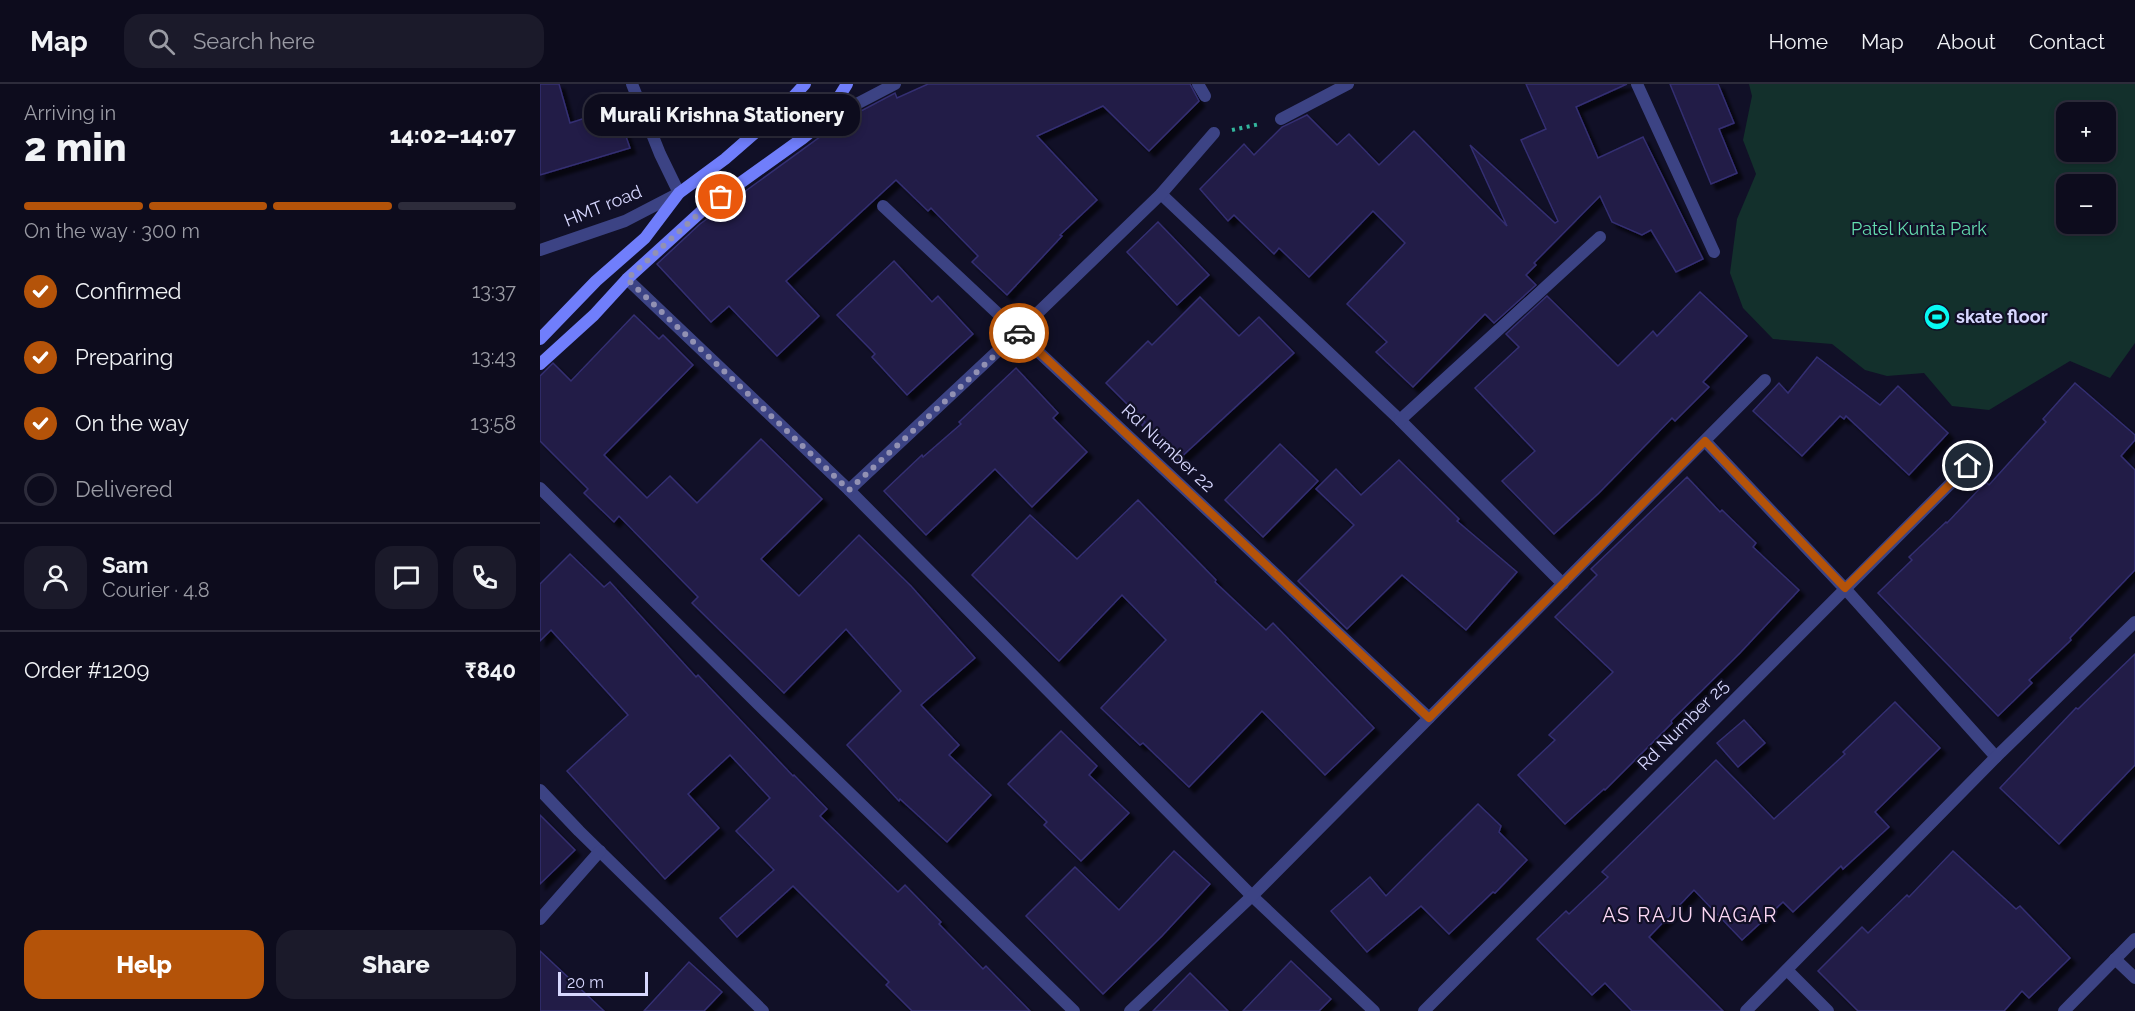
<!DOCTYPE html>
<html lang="en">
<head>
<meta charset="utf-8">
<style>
	:root { --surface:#0d0c1d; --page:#1b1a2a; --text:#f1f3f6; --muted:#9a9ba4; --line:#2d2c3b; --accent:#b45309 }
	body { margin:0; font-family:Raleway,sans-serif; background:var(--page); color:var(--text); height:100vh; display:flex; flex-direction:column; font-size:22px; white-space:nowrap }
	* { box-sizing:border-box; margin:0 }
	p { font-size:20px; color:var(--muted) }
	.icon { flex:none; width:33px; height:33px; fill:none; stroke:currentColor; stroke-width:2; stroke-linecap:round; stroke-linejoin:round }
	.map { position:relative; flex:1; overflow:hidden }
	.drawer { display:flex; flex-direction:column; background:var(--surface); width:540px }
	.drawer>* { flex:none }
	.tools { position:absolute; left:1516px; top:18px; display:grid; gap:12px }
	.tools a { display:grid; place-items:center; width:60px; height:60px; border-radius:12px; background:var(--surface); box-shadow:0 3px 9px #0003,0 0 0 2px var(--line); font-size:30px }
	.scale { position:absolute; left:18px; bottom:15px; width:90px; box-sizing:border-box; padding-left:6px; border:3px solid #d7d7fe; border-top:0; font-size:16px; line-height:21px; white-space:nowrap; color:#d7d7fe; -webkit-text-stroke:4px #111027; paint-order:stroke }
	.pin { position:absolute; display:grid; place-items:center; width:51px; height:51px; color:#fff; margin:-26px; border:3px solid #fff; border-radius:50%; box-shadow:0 2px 6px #0007 }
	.courier { position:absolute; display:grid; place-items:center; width:60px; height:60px; margin:-30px; border:4px solid #b45309; border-radius:50%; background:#fff; color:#222; box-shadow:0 2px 8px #0007 }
	.bubble { position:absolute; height:42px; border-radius:18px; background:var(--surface); box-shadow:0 3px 9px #0003,0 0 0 2px var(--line); font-size:20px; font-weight:800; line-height:42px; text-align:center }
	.headline em { font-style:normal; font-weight:800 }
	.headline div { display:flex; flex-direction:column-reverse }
	.headline { display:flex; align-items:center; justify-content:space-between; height:102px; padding:0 24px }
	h1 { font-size:39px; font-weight:800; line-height:45px }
	.bar { display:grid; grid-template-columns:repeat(4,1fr); gap:9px 6px; align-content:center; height:72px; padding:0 24px }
	.bar i { height:8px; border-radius:4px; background:var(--line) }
	.bar .active { background:var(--accent) }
	.bar p { grid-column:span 4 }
	.line { display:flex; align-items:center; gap:15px; padding:0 24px; border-top:2px solid var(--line) }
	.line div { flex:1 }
	.round { display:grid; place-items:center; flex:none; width:63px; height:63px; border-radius:18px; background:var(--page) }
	ol { padding:0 24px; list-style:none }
	li { display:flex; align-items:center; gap:18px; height:66px }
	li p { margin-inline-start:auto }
	li .icon { padding:6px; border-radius:50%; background:var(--accent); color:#fff; stroke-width:4 }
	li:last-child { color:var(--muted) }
	li i { width:33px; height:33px; border:3px solid var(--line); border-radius:50% }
	.action { display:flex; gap:12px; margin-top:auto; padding:12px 24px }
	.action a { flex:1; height:69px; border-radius:18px; background:var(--accent); color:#fff; font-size:24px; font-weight:800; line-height:69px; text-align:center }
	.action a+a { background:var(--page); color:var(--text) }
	header { display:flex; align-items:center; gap:36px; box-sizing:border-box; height:84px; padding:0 30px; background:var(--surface); border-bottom:2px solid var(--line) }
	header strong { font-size:28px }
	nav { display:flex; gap:33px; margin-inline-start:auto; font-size:21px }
	.search { width:420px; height:54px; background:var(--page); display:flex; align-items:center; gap:15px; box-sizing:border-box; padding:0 21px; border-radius:18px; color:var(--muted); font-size:22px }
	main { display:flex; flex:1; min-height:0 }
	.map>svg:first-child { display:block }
	.green { fill:#13302c; fill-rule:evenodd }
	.building { fill:#201d47; stroke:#342f72; stroke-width:1.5; filter:url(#shadow) }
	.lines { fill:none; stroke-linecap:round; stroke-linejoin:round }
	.path { stroke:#33b69d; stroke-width:4; stroke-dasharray:3 4.5; stroke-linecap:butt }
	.minor { stroke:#3c4384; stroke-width:12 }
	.tertiary { stroke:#3c4384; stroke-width:12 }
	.secondary { stroke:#707efb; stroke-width:12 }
	.done { stroke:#9291b3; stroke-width:6; stroke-dasharray:0 10.8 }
	.route { stroke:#b45309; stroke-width:8 }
	.labels { text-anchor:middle; stroke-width:4.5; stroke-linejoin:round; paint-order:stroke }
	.street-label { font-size:18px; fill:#d7d7fe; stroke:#111027 }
	.park-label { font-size:18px; fill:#64ddaf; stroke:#111027 }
	.poi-label { font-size:18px; font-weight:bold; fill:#d7d7fe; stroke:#111027; text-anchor:start }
	.neighbourhood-label { font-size:20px; letter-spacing:1.5px; fill:#fed9f5; stroke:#111027 }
</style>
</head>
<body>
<header>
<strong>Map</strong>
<div class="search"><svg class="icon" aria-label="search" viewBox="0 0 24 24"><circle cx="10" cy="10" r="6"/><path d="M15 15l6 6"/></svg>Search here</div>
<nav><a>Home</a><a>Map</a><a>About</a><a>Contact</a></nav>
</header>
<main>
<section class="drawer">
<div class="headline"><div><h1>2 min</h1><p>Arriving in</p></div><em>14:02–14:07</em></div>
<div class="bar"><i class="active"></i><i class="active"></i><i class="active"></i><i></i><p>On the way · 300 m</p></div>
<ol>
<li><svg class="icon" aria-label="check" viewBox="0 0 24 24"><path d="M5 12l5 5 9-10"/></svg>Confirmed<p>13:37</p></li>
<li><svg class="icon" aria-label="check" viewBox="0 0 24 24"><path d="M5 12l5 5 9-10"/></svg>Preparing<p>13:43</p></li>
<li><svg class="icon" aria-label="check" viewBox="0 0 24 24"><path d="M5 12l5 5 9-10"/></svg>On the way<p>13:58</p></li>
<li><i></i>Delivered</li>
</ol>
<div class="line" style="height:108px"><a class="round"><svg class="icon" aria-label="person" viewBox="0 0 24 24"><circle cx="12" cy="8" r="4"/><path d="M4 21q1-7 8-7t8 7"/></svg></a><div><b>Sam</b><p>Courier · 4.8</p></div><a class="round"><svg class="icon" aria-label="chat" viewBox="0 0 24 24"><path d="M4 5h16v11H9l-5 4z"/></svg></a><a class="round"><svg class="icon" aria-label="phone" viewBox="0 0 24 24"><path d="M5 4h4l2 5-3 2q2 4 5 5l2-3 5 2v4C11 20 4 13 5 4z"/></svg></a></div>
<div class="line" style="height:78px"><div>Order #1209</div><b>₹840</b></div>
<div class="action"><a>Help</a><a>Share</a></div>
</section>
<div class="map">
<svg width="1595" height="927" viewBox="0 0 1595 927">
	<defs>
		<filter id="shadow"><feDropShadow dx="5.5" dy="5.5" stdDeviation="1.5" flood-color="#0009"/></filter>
	</defs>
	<rect width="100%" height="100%" fill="#111027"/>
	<path class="green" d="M1209,0H1595V259L1570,294L1530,277L1449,326L1412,322L1384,289L1347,292L1325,286L1292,260L1233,255L1203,224L1190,189L1197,135L1216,90L1203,56L1212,12ZM1527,28H1566V68H1527ZM1527,100H1566V140H1527Z"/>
	<g class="building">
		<polygon points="0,0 19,0 30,39 76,24 90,64 0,91"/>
		<polygon points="388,0 650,0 659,17 609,67 563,22 497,52 557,116 520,151 522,152 467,211 432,178 438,172 391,124 388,127 356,96 246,197 279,232 237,272 189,222 171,238 117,180 160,140 302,37 355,9 357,14"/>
		<polygon points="986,0 1087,0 1036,23 1058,74 1103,53 1163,175 1136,188 1111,146 1102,151 1072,138 1060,112 994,179 996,181 986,191 996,201 954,239 945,230 873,303 836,268 847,258 807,220 865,159 833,127 769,193 739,164 734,170 694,131 688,137 660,105 704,60 714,71 742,43 767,31 797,61 809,50 839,81 874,47 967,142 930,61 1015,139 1018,137 981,56 1006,45"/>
		<polygon points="1130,0 1178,0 1194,39 1179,45 1197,89 1171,100"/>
		<polygon points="618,138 669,191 637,221 587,168"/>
		<polygon points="354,177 392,218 398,212 433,250 367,311 332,273 335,270 297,231"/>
		<polygon points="1160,208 1207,252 1163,298 1169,303 1135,337 1132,334 1059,409 1014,450 962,397 995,367 935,304 979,263 966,250 1007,212 1078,282 1113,247 1117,252"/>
		<polygon points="660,213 699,252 719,233 754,269 637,377 602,341 605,338 566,299 608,257 612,261"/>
		<polygon points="94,231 119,255 123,251 153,281 64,371 107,414 130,392 157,419 221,355 282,415 221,475 259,512 319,451 371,502 435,574 381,621 419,661 409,671 451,711 407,758 360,715 359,717 307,661 361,607 306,545 244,609 152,519 158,513 79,432 74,438 44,409 48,405 0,357 0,292 13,279 31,297"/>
		<polygon points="1277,273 1340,321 1358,302 1408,349 1369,391 1306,332 1304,335 1300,332 1262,372 1213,327 1239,299 1248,309"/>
		<polygon points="476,284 518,329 513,334 547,368 492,423 455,385 386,451 344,407 382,371 383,373 421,340 419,338"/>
		<polygon points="1535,299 1595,351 1595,356 1581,372 1595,386 1595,486 1530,554 1531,556 1489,596 1492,599 1458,632 1338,509 1372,476 1369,473 1406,438 1407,439 1446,398 1449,401 1506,338 1503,335"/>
		<polygon points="740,360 778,397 723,453 685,416"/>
		<polygon points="859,376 919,435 917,437 977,488 926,546 862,491 807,545 758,497 814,441 776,405 796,385 821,411"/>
		<polygon points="1147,393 1180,428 1182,426 1216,459 1213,463 1259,506 1200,569 1131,637 1132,639 1065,706 1064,705 1025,740 978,691 1015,656 1009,651 1073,588 1015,533 1057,491 1051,485"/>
		<polygon points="598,416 676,496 675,498 726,546 733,539 834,644 785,691 722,627 649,703 603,659 600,661 561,624 626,556 582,511 519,577 432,491 490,431 537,475"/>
		<polygon points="30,470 64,503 70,498 156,593 158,591 253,692 254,691 287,725 280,732 358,808 365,801 401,838 399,840 443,885 446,882 490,927 372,927 346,901 349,898 253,802 197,853 180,834 234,786 196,747 230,714 190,671 148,710 179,744 125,795 27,687 88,631 11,546 0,557 0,500"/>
		<polygon points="1595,570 1595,681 1519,760 1460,704 1536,624 1538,625"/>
		<polygon points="1355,618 1400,664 1335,728 1349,743 1303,785 1301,782 1253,828 1243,818 1202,856 1154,806 1109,853 1183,927 1092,927 1065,899 1052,911 997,855 1026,827 1029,830 1068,793 1062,788 1176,676 1234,735 1305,670 1303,668"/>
		<polygon points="1204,636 1225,659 1198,683 1177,659"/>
		<polygon points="521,647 557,682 549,691 589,729 541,777 504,741 507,738 468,700"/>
		<polygon points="938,720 961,742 959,748 987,776 955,809 953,808 909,850 881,822 827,868 791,827 830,793 846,812"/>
		<polygon points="0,731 35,766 0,800"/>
		<polygon points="634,767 670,800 622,852 563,910 486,832 535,783 579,826"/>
		<polygon points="1413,767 1476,825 1480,822 1530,874 1489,914 1482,907 1464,927 1318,927 1278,887 1322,843 1328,849 1367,811 1369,813"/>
		<polygon points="0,867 64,927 0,927"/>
		<polygon points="751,877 791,915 779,927 703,927"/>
		<polygon points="149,878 182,908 164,927 104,927"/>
		<polygon points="650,889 688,927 613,927"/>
	</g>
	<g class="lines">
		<polyline class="path" points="692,46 720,40"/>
		<g class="minor">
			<polyline points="92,0 120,70 139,109"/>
			<polyline points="658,0 665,12"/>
			<polyline points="1097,0 1174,168"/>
			<polyline points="741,35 808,0"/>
			<polyline points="621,110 860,336 1023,500"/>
			<polyline points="343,122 889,634"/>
			<polyline points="87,195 309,406 712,812 834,927"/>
			<polyline points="860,336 1060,153"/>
			<polyline points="1165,357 1309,509 1456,673"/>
			<polyline points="0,404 219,621 534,927"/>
			<polyline points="309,406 478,248 621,110 674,49"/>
			<polyline points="0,706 39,747 223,927"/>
			<polyline points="0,835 60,767"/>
			<polyline points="1575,875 1595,894"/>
			<polyline points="1247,886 1288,927"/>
			<polyline points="590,927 712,812 1225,296"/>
			<polyline points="884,927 1428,382"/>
			<polyline points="1206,927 1456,673 1595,538"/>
			<polyline points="1524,927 1595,855"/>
		</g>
		<g class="tertiary">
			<polyline points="284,37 355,0"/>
			<polyline points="0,166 85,137 139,109"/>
		</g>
		<g class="secondary">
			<polyline points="0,255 56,197 105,154 139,109 185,75 240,27 265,0"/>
			<polyline points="0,280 54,231 87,195 164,125 263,54 284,37 307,0"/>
		</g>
	</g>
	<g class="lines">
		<polyline class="done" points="181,113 164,125 87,195 309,406 479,249"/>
		<polyline class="route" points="479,249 889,634 1165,357 1305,504 1428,382"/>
	</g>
	<defs>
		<symbol id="stadium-disc" viewBox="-11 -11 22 22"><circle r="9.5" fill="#08f9f3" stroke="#111027"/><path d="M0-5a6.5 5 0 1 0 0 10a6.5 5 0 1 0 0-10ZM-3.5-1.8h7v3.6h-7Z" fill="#111"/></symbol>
	</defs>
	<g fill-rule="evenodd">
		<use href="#stadium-disc" x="1382" y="218" width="30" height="30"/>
	</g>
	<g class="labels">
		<g class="street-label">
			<text transform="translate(63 122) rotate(-22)" y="6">HMT road</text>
			<text transform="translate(628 364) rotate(43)" y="6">Rd Number 22</text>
			<text transform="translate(1143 641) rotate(-45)" y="6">Rd Number 25</text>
		</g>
		<g class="park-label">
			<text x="1379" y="151">Patel Kunta Park</text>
		</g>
		<g class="poi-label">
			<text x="1416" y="239">skate floor</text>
		</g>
		<g class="neighbourhood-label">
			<text x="1150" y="838">AS RAJU NAGAR</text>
		</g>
	</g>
</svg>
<div class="tools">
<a>+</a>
<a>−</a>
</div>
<div class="scale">20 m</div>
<div class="pin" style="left:181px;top:113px;background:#ea580c"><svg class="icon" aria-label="bag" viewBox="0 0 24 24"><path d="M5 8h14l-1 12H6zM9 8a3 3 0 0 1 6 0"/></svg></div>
<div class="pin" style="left:1428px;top:382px;background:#1f2937"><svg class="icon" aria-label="home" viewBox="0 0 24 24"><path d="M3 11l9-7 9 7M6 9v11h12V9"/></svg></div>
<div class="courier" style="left:479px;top:249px"><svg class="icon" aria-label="car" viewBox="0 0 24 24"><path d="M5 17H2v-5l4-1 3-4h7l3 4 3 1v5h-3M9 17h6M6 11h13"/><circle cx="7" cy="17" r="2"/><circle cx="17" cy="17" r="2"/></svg></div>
<div class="bubble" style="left:44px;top:10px;width:276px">Murali Krishna Stationery</div>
</div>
</main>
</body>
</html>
